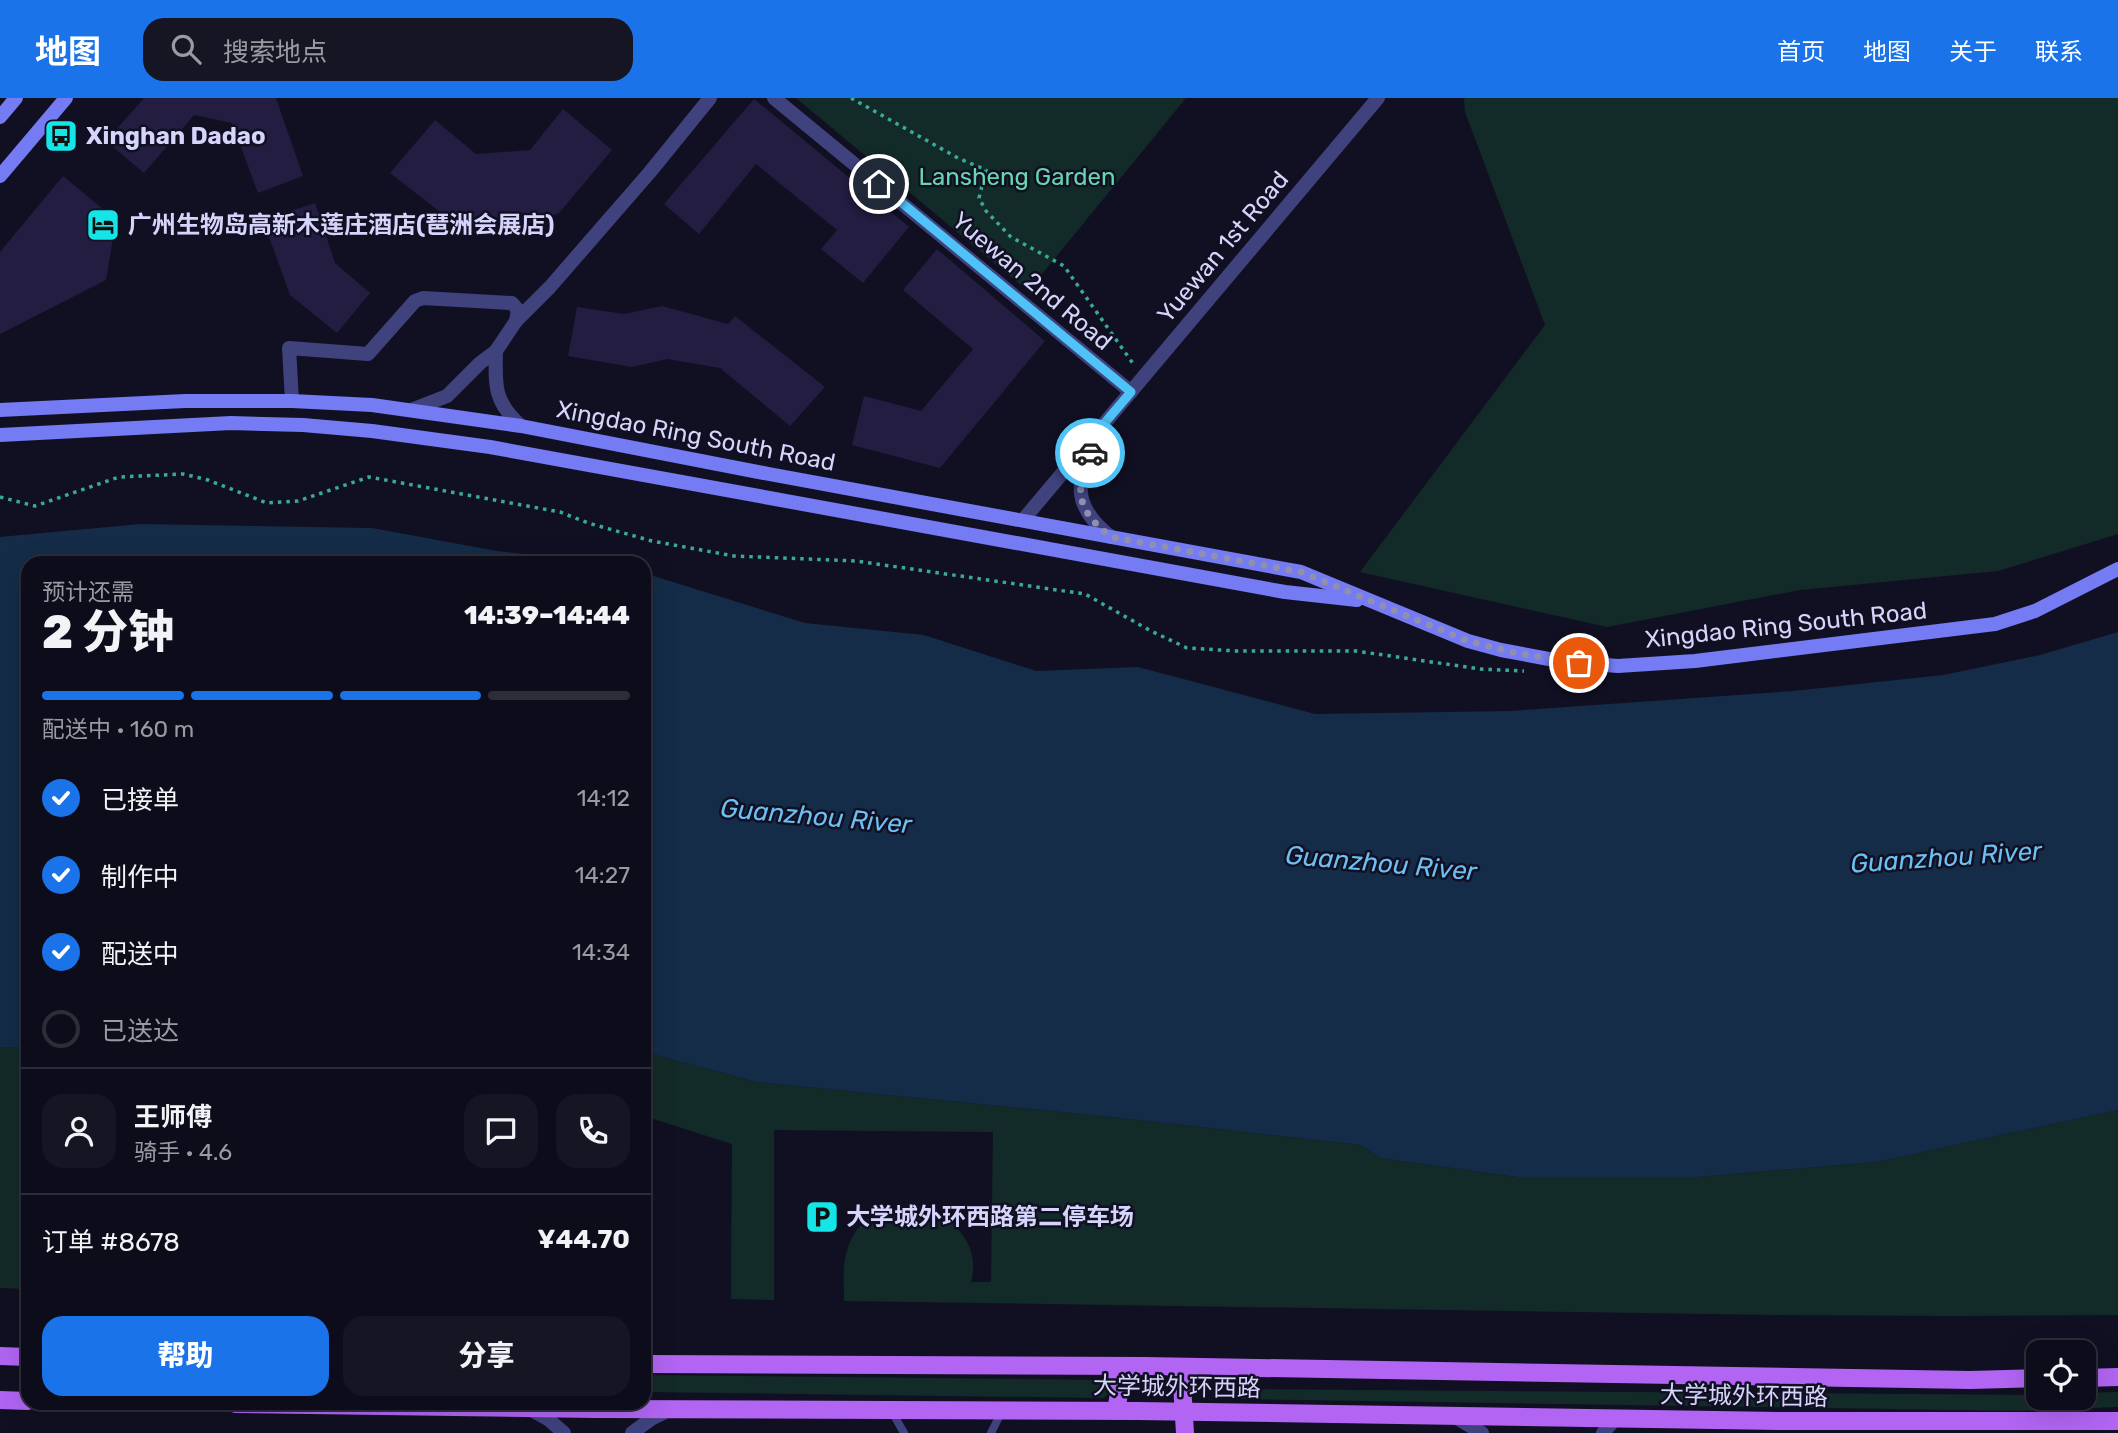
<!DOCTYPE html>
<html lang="zh">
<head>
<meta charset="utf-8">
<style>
	:root { --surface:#0d0c1a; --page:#161523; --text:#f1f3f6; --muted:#9a9ba2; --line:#2d2c39; --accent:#1a73e8 }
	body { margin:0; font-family:Rubik,"Noto Sans SC",sans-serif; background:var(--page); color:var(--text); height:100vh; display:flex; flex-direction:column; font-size:26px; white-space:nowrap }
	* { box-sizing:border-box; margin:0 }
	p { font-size:23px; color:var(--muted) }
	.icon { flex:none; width:38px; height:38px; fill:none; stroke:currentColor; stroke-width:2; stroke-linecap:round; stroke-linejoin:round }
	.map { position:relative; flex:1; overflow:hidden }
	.side { position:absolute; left:21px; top:458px; width:630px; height:854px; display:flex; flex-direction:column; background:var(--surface); border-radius:21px; box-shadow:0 7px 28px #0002,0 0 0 2px var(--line) }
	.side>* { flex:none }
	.controls { position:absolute; left:2026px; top:1242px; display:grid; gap:14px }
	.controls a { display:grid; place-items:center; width:70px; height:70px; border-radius:14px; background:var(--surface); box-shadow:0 7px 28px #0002,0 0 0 2px var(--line); font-size:35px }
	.pin { position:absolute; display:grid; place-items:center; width:60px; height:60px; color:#fff; margin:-30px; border:4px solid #fff; border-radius:50%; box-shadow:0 2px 7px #0007 }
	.courier { position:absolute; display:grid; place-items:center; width:70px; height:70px; margin:-35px; border:5px solid #4fc3f7; border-radius:50%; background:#fff; color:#222; box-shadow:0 2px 9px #0007 }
	.overview em { font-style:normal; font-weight:800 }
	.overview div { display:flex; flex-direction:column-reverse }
	.overview { display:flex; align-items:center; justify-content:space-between; height:119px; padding:0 21px }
	h1 { font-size:46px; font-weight:800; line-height:52px }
	.bar { display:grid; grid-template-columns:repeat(4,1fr); gap:10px 7px; align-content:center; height:84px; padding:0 21px }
	.bar i { height:9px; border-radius:5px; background:var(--line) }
	.bar .on { background:var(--accent) }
	.bar p { grid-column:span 4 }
	.line { display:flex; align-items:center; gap:18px; padding:0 21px; border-top:2px solid var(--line) }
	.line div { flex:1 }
	.round { display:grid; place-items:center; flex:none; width:74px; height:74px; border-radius:21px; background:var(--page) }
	ol { padding:0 21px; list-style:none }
	li { display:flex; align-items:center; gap:21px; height:77px }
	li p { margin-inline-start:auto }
	li .icon { padding:7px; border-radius:50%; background:var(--accent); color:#fff; stroke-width:4 }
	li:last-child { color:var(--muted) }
	li i { width:38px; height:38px; border:4px solid var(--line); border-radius:50% }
	.cta { display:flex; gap:14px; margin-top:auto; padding:14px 21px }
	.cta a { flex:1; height:80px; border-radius:21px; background:var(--accent); color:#fff; font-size:28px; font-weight:800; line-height:80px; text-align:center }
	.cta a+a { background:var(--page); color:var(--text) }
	header { display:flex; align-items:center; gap:42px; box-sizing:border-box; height:98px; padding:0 35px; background:var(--accent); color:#fff }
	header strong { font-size:33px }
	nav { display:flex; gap:38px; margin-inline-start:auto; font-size:24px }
	.search { width:490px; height:63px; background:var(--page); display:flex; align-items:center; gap:18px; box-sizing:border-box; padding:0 24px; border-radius:21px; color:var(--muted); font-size:26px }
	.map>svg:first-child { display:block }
	.green { fill:#132b28 }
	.water { fill:#142c47 }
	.building { fill:#221d41 }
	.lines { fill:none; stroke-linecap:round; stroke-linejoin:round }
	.path { stroke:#39aa9a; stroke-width:3.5; stroke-dasharray:3.5 5; stroke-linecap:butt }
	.service { stroke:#3f427d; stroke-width:8 }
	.minor { stroke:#3f427d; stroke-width:14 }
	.tertiary { stroke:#3f427d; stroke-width:14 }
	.secondary { stroke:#747bf3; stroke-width:14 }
	.primary { stroke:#b165f2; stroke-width:18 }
	.done { stroke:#908faf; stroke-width:7; stroke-dasharray:0 12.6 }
	.route { stroke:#4fc3f7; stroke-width:9 }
	.labels { text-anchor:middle; stroke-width:5; stroke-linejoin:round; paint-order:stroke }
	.poi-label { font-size:24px; font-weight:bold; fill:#d5d4fb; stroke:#111022; text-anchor:start }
	.park-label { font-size:24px; fill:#66d5b0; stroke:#111022 }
	.street-label { font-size:24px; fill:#d5d4fb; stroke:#111022 }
	.water-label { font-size:26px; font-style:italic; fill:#6bbff2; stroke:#111022 }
</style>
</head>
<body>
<header>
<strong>地图</strong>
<div class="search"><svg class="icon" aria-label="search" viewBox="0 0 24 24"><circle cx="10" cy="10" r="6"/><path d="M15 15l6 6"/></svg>搜索地点</div>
<nav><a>首页</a><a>地图</a><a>关于</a><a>联系</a></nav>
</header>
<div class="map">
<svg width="2118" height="1335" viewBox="0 0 2118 1335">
	<rect width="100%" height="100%" fill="#111022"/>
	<g class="green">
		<polygon points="796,0 1186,0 1028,193"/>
		<polygon points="1464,0 2118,0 2118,436 1998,473 1800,492 1607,529 1360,474 1545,227 1465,14"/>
		<polygon points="0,949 28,950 28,1191 0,1190"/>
		<path d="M644,954L757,984L1111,1019L1361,1047L1380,1060L1517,1079H1697L1876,1064L2118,1012V1217L1956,1218L1780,1217L844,1203C844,1185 842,1166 848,1149C873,1077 990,1111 971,1184H991L993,1034L774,1032V1202L731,1201L732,1046L644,1018Z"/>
		<polygon points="644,1277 1106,1282 1108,1284 1111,1293 1104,1300 644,1294"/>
		<polygon points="1233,1291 2039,1297 2039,1300 2084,1300 2084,1295 2118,1294 2118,1309 2020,1313 1233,1301 1229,1296"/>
	</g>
	<g class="water">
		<polygon points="140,426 372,430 497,453 609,465 28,466 28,950 0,949 0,439"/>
		<polygon points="644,475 805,525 924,537 1036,573 1138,569 1315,616 1511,613 1793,593 1943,577 2040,557 2118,534 2118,1012 1876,1064 1697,1079 1517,1079 1380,1060 1361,1047 1111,1019 757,984 644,954"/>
	</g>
	<g class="building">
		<polygon points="144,0 276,0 303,78 258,95 232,25 194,17 144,75 106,43"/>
		<polygon points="754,1 909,129 863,185 821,151 837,132 756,66 699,136 664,106"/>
		<polygon points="563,11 612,52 559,115 526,126 477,129 449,121 390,75 435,22 476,56 530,52"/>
		<polygon points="63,78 116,122 106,182 0,236 0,154"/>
		<polygon points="315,105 335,165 370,195 337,235 290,197 263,122"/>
		<polygon points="937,151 1045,243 940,370 852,347 864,298 921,313 973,251 903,192"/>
		<polygon points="662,208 728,226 735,218 825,289 790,328 720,270 667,261 632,269 568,258 577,209 624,216"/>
	</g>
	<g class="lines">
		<g class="path">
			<polyline points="851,0 958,60 986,72 979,100 986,113 1011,139 1064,168 1134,267"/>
			<polyline points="0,399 35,408 119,379 183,376 208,382 267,405 298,403 369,379 560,414 588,425 652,443 734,458 856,463 1085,496 1151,533 1187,550 1236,553 1356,553 1480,571 1524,573"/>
		</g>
		<g class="service">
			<polyline points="891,1312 904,1335"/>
			<polyline points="991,1335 1002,1313"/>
		</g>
		<polyline class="minor" points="292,303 289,250 368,256 415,203 423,200 512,205 518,212 516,223"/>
		<g class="tertiary">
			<polyline points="774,0 1131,294"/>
			<path d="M496,253C495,288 494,304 521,328"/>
			<polyline points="411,312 447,298 480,265 496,253 516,223 550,189 650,74 710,0"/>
			<path d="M1094,345C1075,387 1073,409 1111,439"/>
			<polyline points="1023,422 1378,0"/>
			<polyline points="528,1310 548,1321 564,1335"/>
			<polyline points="1455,1319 1482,1335"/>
			<polyline points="632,1335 651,1321 669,1312"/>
			<polyline points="1603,1335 1615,1321"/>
		</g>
		<g class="secondary">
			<polyline points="0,19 16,0"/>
			<polyline points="0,78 66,0"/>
			<polyline points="0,312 185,303 292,303 372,307 521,328 769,376 1301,474 1468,543 1501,552 1565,564 1618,568 1695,563 1995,526 2035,513 2118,471"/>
			<polyline points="0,337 231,325 303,327 372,333 490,349 1285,494 1357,502"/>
		</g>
		<g class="primary">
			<polyline points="0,1258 28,1259"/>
			<polyline points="644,1266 1145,1268 1970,1282 2039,1280"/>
			<polyline points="1114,1268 1120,1290 1116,1313"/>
			<polyline points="1181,1269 1185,1335"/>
			<polyline points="2084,1280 2118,1279"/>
			<polyline points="0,1302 28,1303"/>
			<polyline points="235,1306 596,1311 1138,1313 1779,1323 2118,1323"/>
		</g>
	</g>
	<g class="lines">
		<path class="done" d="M1090,355C1074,394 1077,412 1111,439L1301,474L1468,543L1516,555L1579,565"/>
		<polyline class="route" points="879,86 1131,294 1102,328 1090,355"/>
	</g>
	<defs>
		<symbol id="bus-square" viewBox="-11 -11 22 22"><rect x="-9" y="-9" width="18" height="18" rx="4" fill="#14e5e7" stroke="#111022"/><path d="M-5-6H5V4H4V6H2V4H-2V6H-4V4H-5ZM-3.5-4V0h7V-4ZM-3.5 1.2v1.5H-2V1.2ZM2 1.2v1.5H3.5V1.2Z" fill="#111"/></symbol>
		<symbol id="hotel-square" viewBox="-11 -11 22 22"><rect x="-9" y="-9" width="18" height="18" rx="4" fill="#14e5e7" stroke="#111022"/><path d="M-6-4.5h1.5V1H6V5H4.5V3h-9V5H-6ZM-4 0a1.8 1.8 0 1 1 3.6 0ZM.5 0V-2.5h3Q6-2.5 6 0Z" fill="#111"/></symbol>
		<symbol id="parking-square" viewBox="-11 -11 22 22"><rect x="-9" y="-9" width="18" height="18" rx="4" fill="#14e5e7" stroke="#111022"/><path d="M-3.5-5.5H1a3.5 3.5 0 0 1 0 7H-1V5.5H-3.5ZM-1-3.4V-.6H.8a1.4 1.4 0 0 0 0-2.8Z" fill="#111"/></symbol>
	</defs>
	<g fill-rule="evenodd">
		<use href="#bus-square" x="42" y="19" width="38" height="38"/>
		<use href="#hotel-square" x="84" y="108" width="38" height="38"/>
		<use href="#parking-square" x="803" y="1100" width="38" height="38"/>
	</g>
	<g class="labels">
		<g class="poi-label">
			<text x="86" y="46">Xinghan Dadao</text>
			<text x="128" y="135">广州生物岛高新木莲庄酒店(琶洲会展店)</text>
			<text x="846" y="1127">大学城外环西路第二停车场</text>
		</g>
		<g class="park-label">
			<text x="1017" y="87">Lansheng Garden</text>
		</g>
		<g class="street-label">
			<text transform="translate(1223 149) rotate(-50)" y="8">Yuewan 1st Road</text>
			<text transform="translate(1032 183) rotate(40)" y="8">Yuewan 2nd Road</text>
			<text transform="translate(696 338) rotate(11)" y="8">Xingdao Ring South Road</text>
			<text transform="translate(1786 527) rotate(-6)" y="8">Xingdao Ring South Road</text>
			<text transform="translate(1177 1289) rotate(1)" y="8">大学城外环西路</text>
			<text transform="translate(1744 1298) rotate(1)" y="8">大学城外环西路</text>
		</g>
		<g class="water-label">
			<text transform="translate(816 718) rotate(5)" y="9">Guanzhou River</text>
			<text transform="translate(1946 759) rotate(-4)" y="9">Guanzhou River</text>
			<text transform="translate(1381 765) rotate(5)" y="9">Guanzhou River</text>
		</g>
	</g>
</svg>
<div class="controls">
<a><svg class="icon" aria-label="locate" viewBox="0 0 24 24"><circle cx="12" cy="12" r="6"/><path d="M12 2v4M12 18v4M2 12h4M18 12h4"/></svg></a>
</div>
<div class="pin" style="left:1579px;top:565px;background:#ea580c"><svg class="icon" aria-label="bag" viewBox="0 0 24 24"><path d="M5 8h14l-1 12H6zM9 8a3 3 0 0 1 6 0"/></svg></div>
<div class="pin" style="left:879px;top:86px;background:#1f2937"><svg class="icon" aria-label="home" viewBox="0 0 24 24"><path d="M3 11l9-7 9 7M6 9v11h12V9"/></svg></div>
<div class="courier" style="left:1090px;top:355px"><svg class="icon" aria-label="car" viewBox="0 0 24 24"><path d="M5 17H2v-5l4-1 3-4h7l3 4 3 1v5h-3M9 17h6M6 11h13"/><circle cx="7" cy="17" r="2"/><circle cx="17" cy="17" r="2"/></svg></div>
<section class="side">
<div class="overview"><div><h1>2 分钟</h1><p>预计还需</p></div><em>14:39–14:44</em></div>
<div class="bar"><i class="on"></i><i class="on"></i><i class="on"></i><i></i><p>配送中 · 160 m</p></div>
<ol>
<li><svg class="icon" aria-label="check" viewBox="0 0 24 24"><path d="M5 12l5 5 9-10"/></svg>已接单<p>14:12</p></li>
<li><svg class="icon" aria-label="check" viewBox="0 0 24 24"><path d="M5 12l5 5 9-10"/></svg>制作中<p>14:27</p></li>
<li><svg class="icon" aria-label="check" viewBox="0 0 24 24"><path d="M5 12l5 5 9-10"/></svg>配送中<p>14:34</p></li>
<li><i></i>已送达</li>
</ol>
<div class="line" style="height:126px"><a class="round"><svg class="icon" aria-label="person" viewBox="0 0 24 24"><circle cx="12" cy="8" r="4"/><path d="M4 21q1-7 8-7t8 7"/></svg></a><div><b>王师傅</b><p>骑手 · 4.6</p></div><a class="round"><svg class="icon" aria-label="chat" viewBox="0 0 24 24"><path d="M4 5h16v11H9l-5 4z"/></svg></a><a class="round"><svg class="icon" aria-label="phone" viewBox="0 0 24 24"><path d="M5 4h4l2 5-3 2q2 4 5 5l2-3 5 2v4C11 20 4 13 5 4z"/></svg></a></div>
<div class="line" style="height:91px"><div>订单 #8678</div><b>¥44.70</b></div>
<div class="cta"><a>帮助</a><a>分享</a></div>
</section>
</div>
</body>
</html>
